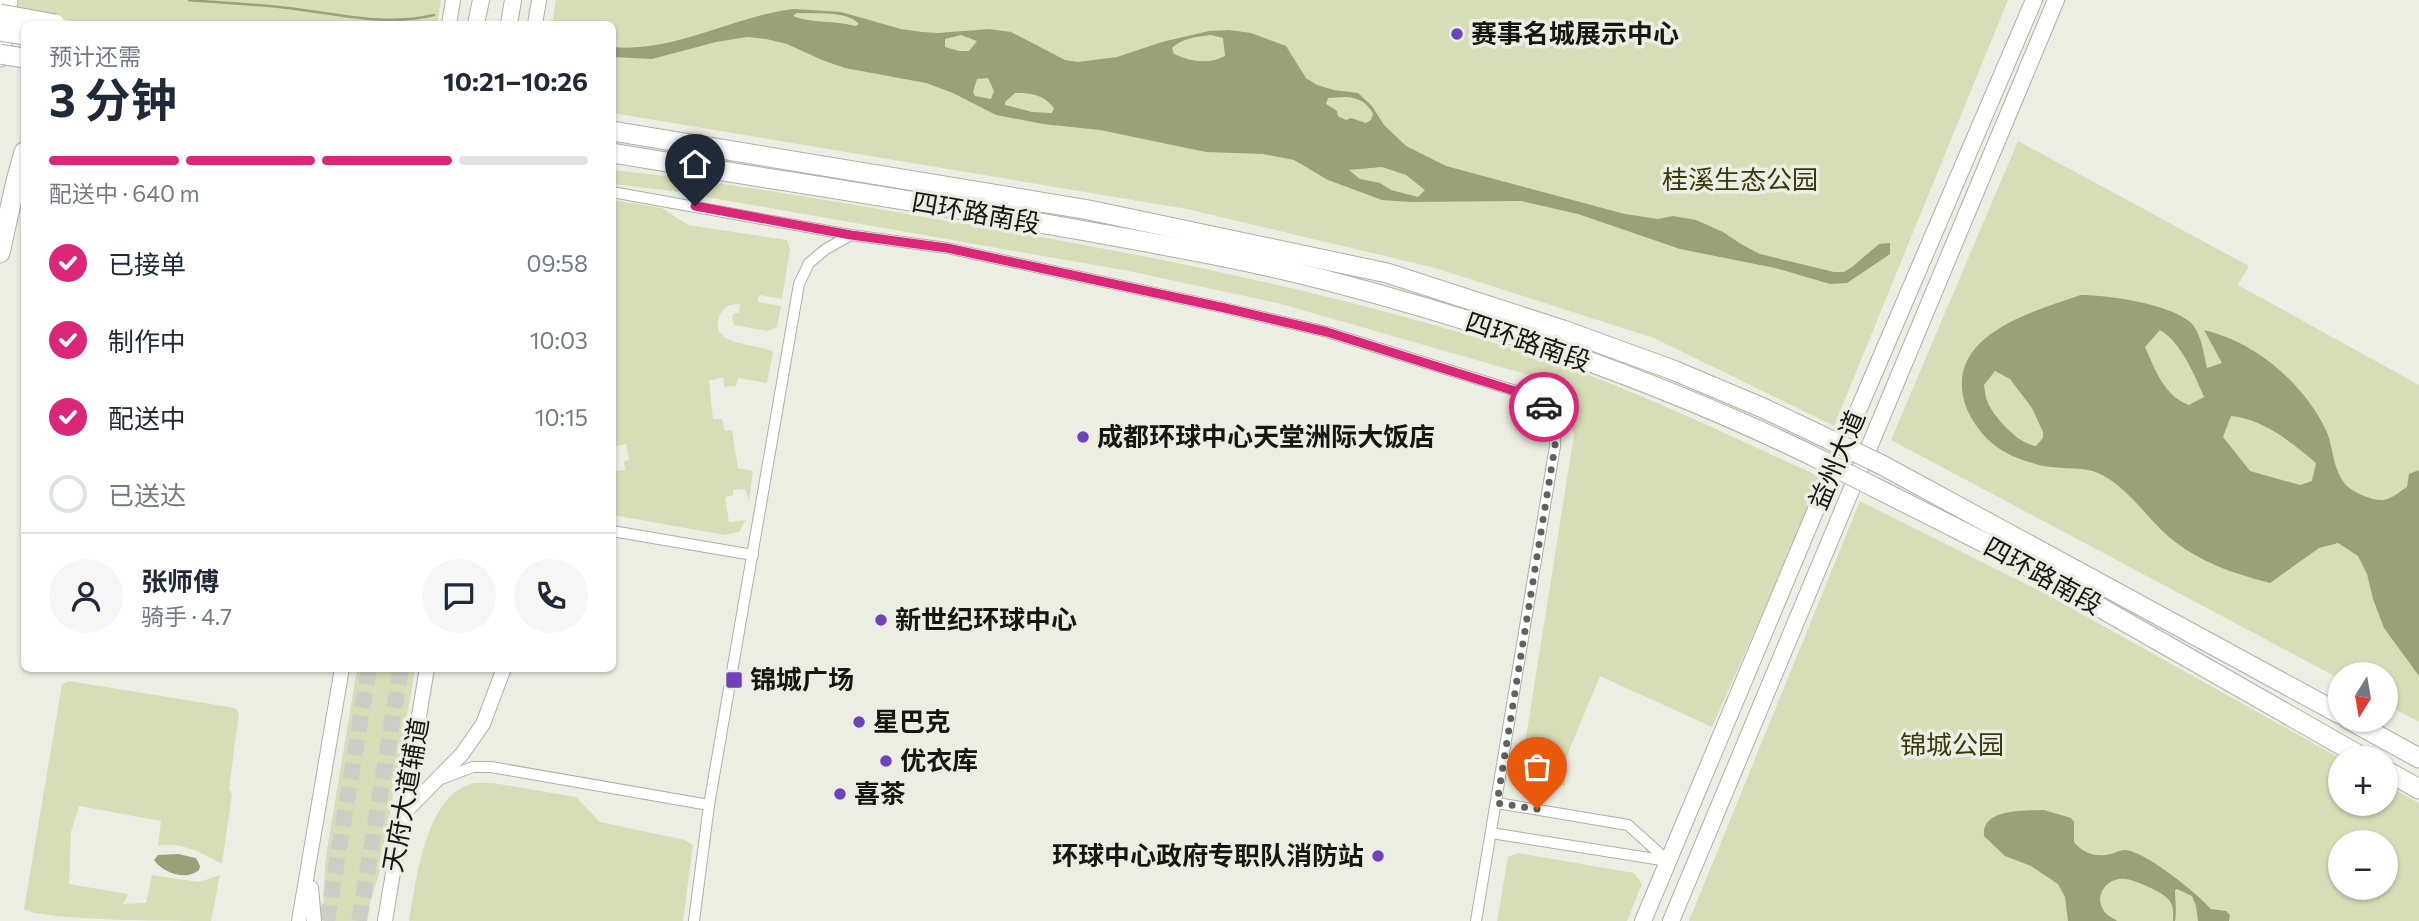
<!DOCTYPE html>
<html lang="zh">
<head>
<meta charset="utf-8">
<style>
	:root { --surface:#fff; --page:#f6f6f7; --text:#1f2937; --muted:#747a83; --line:#e0e1e3; --accent:#db2777 }
	body { margin:0; font-family:Commissioner,"Noto Sans SC",sans-serif; background:var(--page); color:var(--text); height:100vh; display:flex; flex-direction:column; font-size:26px; white-space:nowrap }
	* { box-sizing:border-box; margin:0 }
	p { font-size:23px; color:var(--muted) }
	.icon { flex:none; width:38px; height:38px; fill:none; stroke:currentColor; stroke-width:2; stroke-linecap:round; stroke-linejoin:round }
	.map { position:relative; flex:1; overflow:hidden }
	.panel { position:absolute; left:21px; top:21px; width:595px; height:651px; display:flex; flex-direction:column; background:var(--surface); border-radius:10px; box-shadow:0 2px 5px #0004 }
	.panel>* { flex:none }
	.needle { width:46px; rotate:191deg }
	.fabs { position:absolute; left:2328px; top:662px; display:grid; gap:14px }
	.fabs a { display:grid; place-items:center; width:70px; height:70px; border-radius:50%; background:var(--surface); box-shadow:0 2px 5px #0004; font-size:35px }
	.pin { position:absolute; display:grid; place-items:center; width:60px; height:60px; color:#fff; margin:-72px -30px; border-radius:50% 50% 50% 0; rotate:-45deg; box-shadow:0 0 7px #0007 }
	.pin .icon { rotate:45deg }
	.courier { position:absolute; display:grid; place-items:center; width:70px; height:70px; margin:-35px; border:5px solid #db2777; border-radius:50%; background:#fff; color:#222; box-shadow:0 2px 9px #0007 }
	.headline em { font-style:normal; font-weight:700 }
	.headline div { display:flex; flex-direction:column-reverse }
	.headline { display:flex; align-items:center; justify-content:space-between; height:119px; padding:0 28px }
	h1 { font-size:46px; font-weight:700; line-height:52px }
	.bar { display:grid; grid-template-columns:repeat(4,1fr); gap:10px 7px; align-content:center; height:84px; padding:0 28px }
	.bar i { height:9px; border-radius:5px; background:var(--line) }
	.bar .selected { background:var(--accent) }
	.bar p { grid-column:span 4 }
	.line { display:flex; align-items:center; gap:18px; padding:0 28px; border-top:2px solid var(--line) }
	.line div { flex:1 }
	.round { display:grid; place-items:center; flex:none; width:74px; height:74px; border-radius:37px; background:var(--page) }
	ol { padding:0 28px; list-style:none }
	li { display:flex; align-items:center; gap:21px; height:77px }
	li p { margin-inline-start:auto }
	li .icon { padding:7px; border-radius:50%; background:var(--accent); color:#fff; stroke-width:4 }
	li:last-child { color:var(--muted) }
	li i { width:38px; height:38px; border:4px solid var(--line); border-radius:50% }
	.map>svg:first-child { display:block }
	.green { fill:#d7deb7; fill-rule:evenodd }
	.water { fill:#9aa07a; fill-rule:evenodd }
	.lines { fill:none; stroke-linecap:round; stroke-linejoin:round }
	.stream { stroke:#9aa07a; stroke-width:2.5 }
	.primary-tunnel { stroke:#cccec5; stroke-width:16; stroke-dasharray:16 8; stroke-linecap:butt }
	.street-casing { stroke:#aeafa6; stroke-width:12 }
	.secondary-casing { stroke:#aeafa6; stroke-width:16 }
	.primary-casing { stroke:#aeafa6; stroke-width:18 }
	.highway-casing { stroke:#aeafa6; stroke-width:21 }
	.street { stroke:#fff; stroke-width:10 }
	.secondary { stroke:#fff; stroke-width:14 }
	.primary { stroke:#fff; stroke-width:16 }
	.highway { stroke:#fff; stroke-width:19 }
	.highway-bridge-casing { stroke:#aeafa6; stroke-width:21; stroke-linecap:butt }
	.highway-bridge { stroke:#fff; stroke-width:19 }
	.done { stroke:#61625c; stroke-width:7; stroke-dasharray:0 12.6 }
	.route { stroke:#db2777; stroke-width:9 }
	.poi-dot { fill:#6d42ba; stroke:#eceee4; stroke-width:2.5 }
	.labels { text-anchor:middle; stroke-width:7; stroke-linejoin:round; paint-order:stroke }
	.poi-label { font-size:26px; font-weight:bold; fill:#161613; stroke:#eceee4; text-anchor:start }
	.park-label { font-size:26px; fill:#363b0b; stroke:#eceee4 }
	.street-label { font-size:26px; fill:#161613; stroke:#eceee4 }
</style>
</head>
<body>
<div class="map">
<svg width="2419" height="921" viewBox="0 0 2419 921">
	<rect width="100%" height="100%" fill="#eceee4"/>
	<g class="green">
		<polygon points="0,0 441,0 437,24 84,24 20,9"/>
		<polygon points="556,0 2008,0 1834,426 1654,338 1435,268 1187,209 613,113 612,24 552,24"/>
		<polygon points="2018,141 2249,266 2238,285 2419,385 2419,722 2385,704 2385,674 2340,674 2340,679 1891,440"/>
		<path d="M613,170C719,181 825,200 931,218C1132,251 1332,291 1527,353C1629,386 1725,434 1823,478L1712,727L1600,676L1564,763L1565,786L1537,781L1529,769L1523,756L1574,435C1565,407 1557,397 1536,377L1281,304L1129,271L672,191L613,184Z"/>
		<path d="M613,200L662,208L688,225L787,240L790,249L782,299L759,295L758,302L781,306L777,327L768,331L734,325L732,318L734,313H739L740,304C732,304 725,305 721,313C704,347 756,342 773,352L767,383L738,378L736,386L724,387L723,377L709,381L713,419H722L725,431L732,430L738,468L753,471L749,501L745,489L733,490V495L725,497L729,522L746,520L739,532L724,535L613,515V454L615,471L625,470L624,461L629,460L626,444L613,447Z"/>
		<path d="M1860,501L2046,594L2340,758V803H2385V784L2419,803V921H1689ZM2340,842H2385V887H2340Z"/>
		<polygon points="357,669 415,669 380,870 365,921 323,921 325,862"/>
		<path d="M69,681L235,708L239,713L229,789L232,794L222,864C202,853 180,841 158,846L161,821L79,806L71,832L69,884L128,894L123,904L146,903L152,875L199,882L220,875L211,921C179,921 42,921 24,909L62,684Z"/>
		<path d="M493,783L576,797L600,822L685,840L693,845L683,921H409C416,881 425,797 471,784C478,782 486,784 493,783Z"/>
		<polygon points="1518,853 1634,873 1642,884 1627,921 1497,921 1508,857"/>
	</g>
	<g class="water">
		<path d="M794,9L841,12L901,29L922,32L938,33L989,29L1011,32L1065,60L1078,62L1117,57L1162,42L1209,31L1229,30L1251,33L1286,46L1306,78L1317,85L1334,90L1358,93L1372,106L1384,125L1406,146L1446,166L1625,214L1658,219L1673,216L1696,220L1723,232L1741,244L1760,254L1834,272H1844L1852,267L1879,244L1890,243V254L1847,283L1830,284L1775,268L1680,249L1578,214L1521,201L1410,202L1382,200L1328,180L1294,160L1263,154L1206,152L1100,130L1043,124L996,115L953,93L926,83L845,68L822,60L787,44L766,39L747,37L716,42L652,59L613,57V47C675,53 733,16 794,9ZM797,13C815,14 847,10 859,24L855,26C835,20 812,24 793,16ZM961,35L977,41L969,51H959L945,47V39ZM1211,35L1223,38L1225,56C1209,65 1189,61 1174,54L1172,48C1182,38 1197,37 1211,35ZM988,78L994,91L991,99L975,96L973,92L977,79ZM1015,93C1031,93 1043,94 1054,108L1052,113L1032,112L1005,105V102ZM1346,97C1359,98 1367,102 1373,114L1371,120L1366,123L1351,118L1346,120L1338,116L1337,111L1326,104L1328,98ZM1382,167L1406,175L1425,190L1418,197L1391,190L1380,183L1360,179L1349,170Z"/>
		<path d="M2081,295C2109,295 2169,304 2190,322C2201,331 2204,355 2207,368L2222,363L2204,330C2255,342 2302,382 2325,428C2334,446 2331,465 2345,484C2352,492 2372,501 2384,500C2391,499 2401,491 2407,487L2409,474L2419,470V676L2384,628L2373,599L2367,574L2358,556L2338,543L2319,548L2270,583C2232,573 2199,562 2169,537C2146,517 2127,486 2098,473C2084,467 2066,469 2051,467C2037,466 2008,456 1997,447C1982,436 1968,417 1964,400C1947,334 2034,311 2081,295ZM2160,330C2181,342 2195,376 2204,397L2189,405C2164,396 2155,369 2145,347ZM1995,371L2010,379L2032,408L2043,432V438L2036,446C2019,444 1998,421 1990,407C1986,401 1985,392 1984,385ZM2231,416C2264,419 2292,443 2316,463L2312,481L2300,485L2250,471L2223,437Z"/>
		<path d="M2044,810L2071,818L2074,822V842C2085,855 2098,858 2114,853C2117,852 2121,850 2125,850C2145,851 2198,894 2211,909L2226,911L2230,915L2229,921H2198L2196,906L2192,896L2177,889L2175,890C2175,901 2177,910 2175,921H2173C2173,914 2174,906 2169,900C2163,892 2135,880 2125,879C2107,877 2093,896 2104,911C2106,915 2113,918 2117,921H2068L2065,897L2058,884L2031,866L2005,856L1984,836C1981,808 2025,811 2044,810Z"/>
		<path d="M178,854L196,858L200,866L199,870C186,881 163,873 154,860L158,855Z"/>
	</g>
	<g class="lines">
		<path class="stream" d="M189,0C222,3 255,4 288,8C338,14 384,27 434,15"/>
		<g class="primary-tunnel">
			<polyline points="327,921 369,668"/>
			<polyline points="359,921 401,668"/>
		</g>
		<defs>
			<g id="street">
				<path d="M612,192L851,235L947,248L1225,308L1327,332L1519,392C1546,405 1557,415 1555,446L1476,921"/>
				<polyline points="612,531 753,555"/>
				<polyline points="441,779 473,767 491,767 709,805"/>
				<polyline points="1497,803 1628,825 1668,861"/>
				<polyline points="1491,833 1668,861"/>
				<polyline points="694,921 709,805 799,284 809,263 826,249 851,235"/>
			</g>
			<g id="secondary">
				<polyline points="449,24 453,0"/>
				<polyline points="535,24 539,0"/>
				<polyline points="403,814 462,754 483,724 504,668"/>
				<polyline points="311,888 314,921"/>
				<polyline points="299,921 342,668"/>
				<polyline points="385,921 427,668"/>
			</g>
			<g id="primary">
				<polyline points="476,24 481,0"/>
				<polyline points="509,24 513,0"/>
				<polyline points="1643,921 1827,483 2034,0"/>
				<polyline points="1671,921 2056,0"/>
			</g>
			<g id="highway">
				<polyline points="0,57 8,0"/>
				<polyline points="612,131 1089,210 1387,273 1563,330 1673,370 1763,408 1820,435"/>
				<path d="M612,153C768,179 925,202 1080,230C1162,245 1244,259 1325,280C1491,323 1656,380 1811,455"/>
				<polyline points="0,253 16,181 24,152"/>
				<polyline points="1882,465 2340,714"/>
				<polyline points="1876,488 2001,551 2364,758"/>
				<polyline points="2348,719 2419,758"/>
				<polyline points="2385,770 2419,789"/>
			</g>
		</defs>
		<use href="#street" class="street-casing"/>
		<use href="#secondary" class="secondary-casing"/>
		<use href="#primary" class="primary-casing"/>
		<use href="#highway" class="highway-casing"/>
		<use href="#street" class="street"/>
		<use href="#secondary" class="secondary"/>
		<use href="#primary" class="primary"/>
		<use href="#highway" class="highway"/>
		<defs>
			<g id="highway-bridge">
				<polyline points="0,14 55,24"/>
				<polyline points="0,31 24,35"/>
				<polyline points="0,54 24,58"/>
				<polyline points="1820,435 1882,465"/>
				<polyline points="1811,455 1876,488"/>
			</g>
		</defs>
		<use href="#highway-bridge" class="highway-bridge-casing"/>
		<use href="#highway-bridge" class="highway-bridge"/>
	</g>
	<g class="lines">
		<path class="done" d="M1537,809L1497,803L1555,446C1556,430 1555,419 1544,407"/>
		<polyline class="route" points="695,206 851,235 947,248 1225,308 1327,332 1518,392 1544,407"/>
	</g>
	<g class="poi-dot">
		<circle cx="1457" cy="34" r="7"/>
		<circle cx="1083" cy="437" r="7"/>
		<circle cx="881" cy="620" r="7"/>
		<rect x="725" y="671" width="18" height="18" rx="3.5"/>
		<circle cx="859" cy="722" r="7"/>
		<circle cx="886" cy="761" r="7"/>
		<circle cx="840" cy="794" r="7"/>
		<circle cx="1378" cy="856" r="7"/>
	</g>
	<g class="labels">
		<g class="poi-label">
			<text x="1471" y="43">赛事名城展示中心</text>
			<text x="1097" y="446">成都环球中心天堂洲际大饭店</text>
			<text x="895" y="629">新世纪环球中心</text>
			<text x="750" y="689">锦城广场</text>
			<text x="873" y="731">星巴克</text>
			<text x="900" y="770">优衣库</text>
			<text x="854" y="803">喜茶</text>
			<text x="1364" y="865" text-anchor="end">环球中心政府专职队消防站</text>
		</g>
		<g class="park-label">
			<text x="1740" y="189">桂溪生态公园</text>
			<text x="1952" y="754">锦城公园</text>
		</g>
		<g class="street-label">
			<text transform="translate(976 213) rotate(10)" y="9">四环路南段</text>
			<text transform="translate(1528 342) rotate(19)" y="9">四环路南段</text>
			<text transform="translate(1837 460) rotate(-67)" y="9">益州大道</text>
			<text transform="translate(2043 576) rotate(29)" y="9">四环路南段</text>
			<text transform="translate(406 795) rotate(-80)" y="9">天府大道辅道</text>
		</g>
	</g>
</svg>
<div class="fabs">
<a><svg class="needle" viewBox="-14 -14 28 28"><path d="M0-13l5 13h-10z" fill="#e53935"/><path d="M0 13l5-13h-10z" fill="#747a83"/></svg></a>
<a>+</a>
<a>−</a>
</div>
<div class="pin" style="left:1537px;top:809px;background:#ea580c"><svg class="icon" aria-label="bag" viewBox="0 0 24 24"><path d="M5 8h14l-1 12H6zM9 8a3 3 0 0 1 6 0"/></svg></div>
<div class="pin" style="left:695px;top:206px;background:#1f2937"><svg class="icon" aria-label="home" viewBox="0 0 24 24"><path d="M3 11l9-7 9 7M6 9v11h12V9"/></svg></div>
<div class="courier" style="left:1544px;top:407px"><svg class="icon" aria-label="car" viewBox="0 0 24 24"><path d="M5 17H2v-5l4-1 3-4h7l3 4 3 1v5h-3M9 17h6M6 11h13"/><circle cx="7" cy="17" r="2"/><circle cx="17" cy="17" r="2"/></svg></div>
<section class="panel">
<div class="headline"><div><h1>3 分钟</h1><p>预计还需</p></div><em>10:21–10:26</em></div>
<div class="bar"><i class="selected"></i><i class="selected"></i><i class="selected"></i><i></i><p>配送中 · 640 m</p></div>
<ol>
<li><svg class="icon" aria-label="check" viewBox="0 0 24 24"><path d="M5 12l5 5 9-10"/></svg>已接单<p>09:58</p></li>
<li><svg class="icon" aria-label="check" viewBox="0 0 24 24"><path d="M5 12l5 5 9-10"/></svg>制作中<p>10:03</p></li>
<li><svg class="icon" aria-label="check" viewBox="0 0 24 24"><path d="M5 12l5 5 9-10"/></svg>配送中<p>10:15</p></li>
<li><i></i>已送达</li>
</ol>
<div class="line" style="height:126px"><a class="round"><svg class="icon" aria-label="person" viewBox="0 0 24 24"><circle cx="12" cy="8" r="4"/><path d="M4 21q1-7 8-7t8 7"/></svg></a><div><b>张师傅</b><p>骑手 · 4.7</p></div><a class="round"><svg class="icon" aria-label="chat" viewBox="0 0 24 24"><path d="M4 5h16v11H9l-5 4z"/></svg></a><a class="round"><svg class="icon" aria-label="phone" viewBox="0 0 24 24"><path d="M5 4h4l2 5-3 2q2 4 5 5l2-3 5 2v4C11 20 4 13 5 4z"/></svg></a></div>
</section>
</div>
</body>
</html>
